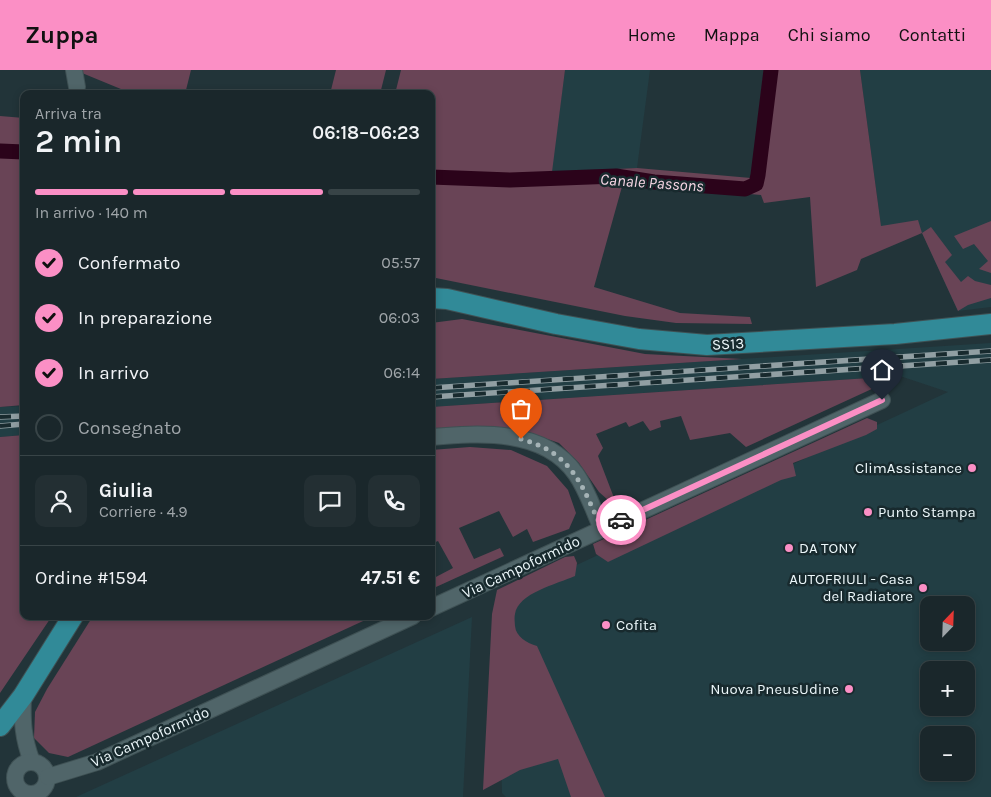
<!DOCTYPE html>
<html lang="it">
<head>
<meta charset="utf-8">
<style>
	:root { --surface:#1a272b; --page:#232f33; --text:#f1f3f6; --muted:#9fa5a9; --line:#384447; --accent:#fb8fc5 }
	body { margin:0; font-family:Karla,sans-serif; background:var(--page); color:var(--text); height:100vh; display:flex; flex-direction:column; font-size:19px; white-space:nowrap }
	* { box-sizing:border-box; margin:0 }
	p { font-size:16px; color:var(--muted) }
	.icon { flex:none; width:28px; height:28px; fill:none; stroke:currentColor; stroke-width:2; stroke-linecap:round; stroke-linejoin:round }
	.map { position:relative; flex:1; overflow:hidden }
	.panel { position:absolute; left:20px; top:20px; width:415px; height:530px; display:flex; flex-direction:column; background:var(--surface); border-radius:10px; box-shadow:0 2px 8px #0003,0 0 0 1px var(--line) }
	.panel>* { flex:none }
	.needle { width:32px; rotate:23deg }
	.tools { position:absolute; left:920px; top:526px; display:grid; gap:10px }
	.tools a { display:grid; place-items:center; width:55px; height:55px; border-radius:10px; background:var(--surface); box-shadow:0 2px 8px #0003,0 0 0 1px var(--line); font-size:25px }
	.pin { position:absolute; display:grid; place-items:center; width:42px; height:42px; color:#fff; margin:-51px -21px; border-radius:50% 50% 50% 0; rotate:-45deg; box-shadow:0 0 5px #0007 }
	.pin .icon { rotate:45deg }
	.courier { position:absolute; display:grid; place-items:center; width:50px; height:50px; margin:-25px; border:4px solid #fb8fc5; border-radius:50%; background:#fff; color:#222; box-shadow:0 1px 6px #0007 }
	.overview em { font-style:normal; font-weight:600 }
	.overview div { display:flex; flex-direction:column-reverse }
	.overview { display:flex; align-items:center; justify-content:space-between; height:85px; padding:0 15px }
	h1 { font-size:32px; font-weight:600; line-height:38px }
	.bar { display:grid; grid-template-columns:repeat(4,1fr); gap:8px 5px; align-content:center; height:60px; padding:0 15px }
	.bar i { height:6px; border-radius:4px; background:var(--line) }
	.bar .on { background:var(--accent) }
	.bar p { grid-column:span 4 }
	.line { display:flex; align-items:center; gap:12px; padding:0 15px; border-top:1px solid var(--line) }
	.line div { flex:1 }
	.round { display:grid; place-items:center; flex:none; width:52px; height:52px; border-radius:10px; background:var(--page) }
	ol { padding:0 15px; list-style:none }
	li { display:flex; align-items:center; gap:15px; height:55px }
	li p { margin-inline-start:auto }
	li .icon { padding:5px; border-radius:50%; background:var(--accent); color:#111; stroke-width:4 }
	li:last-child { color:var(--muted) }
	li i { width:28px; height:28px; border:2px solid var(--line); border-radius:50% }
	header { display:flex; align-items:center; gap:30px; box-sizing:border-box; height:70px; padding:0 25px; background:var(--accent); color:#111 }
	header strong { font-size:24px }
	nav { display:flex; gap:28px; margin-inline-start:auto; font-size:18px }
	.map>svg:first-child { display:block }
	.built { fill:#223e44; fill-rule:evenodd }
	.green { fill:#694456 }
	.lines { fill:none; stroke-linecap:round; stroke-linejoin:round }
	.canal { stroke:#2b031a; stroke-width:15 }
	.minor-casing { stroke:#3f5154; stroke-width:18 }
	.major-casing { stroke:#3f5154; stroke-width:22 }
	.minor { stroke:#506569; stroke-width:16 }
	.major { stroke:#318a98; stroke-width:20 }
	.rail-casing { stroke:#919fa3; stroke-width:5.5 }
	.rail { stroke:#182a2e; stroke-width:4; stroke-dasharray:11; stroke-linecap:butt }
	.done { stroke:#a5b3b6; stroke-width:5; stroke-dasharray:0 9 }
	.route { stroke:#fb8fc5; stroke-width:6 }
	.poi-dot { fill:#fb8fc5; stroke:#182a2e; stroke-width:2 }
	.labels { text-anchor:middle; stroke-width:5; stroke-linejoin:round; paint-order:stroke }
	.street-label { font-size:15px; fill:#ecf7fa; stroke:#182a2e }
	.poi-label { font-size:15px; fill:#ecf7fa; stroke:#182a2e; text-anchor:end }
	.water-label { font-size:16px; font-style:italic; fill:#f6d5e4; stroke:#182a2e }
</style>
</head>
<body>
<header>
<strong>Zuppa</strong>
<nav><a>Home</a><a>Mappa</a><a>Chi siamo</a><a>Contatti</a></nav>
</header>
<div class="map">
<svg width="991" height="727" viewBox="0 0 991 727">
	<rect width="100%" height="100%" fill="#223439"/>
	<g class="built">
		<polygon points="565,0 650,0 637,98 551,102"/>
		<polygon points="860,0 991,0 991,237 958,241 922,163 881,156"/>
		<path d="M991,273V727H506L502,723L497,532L948,322L900,306L431,337V309ZM929,535H966V572H929ZM929,600H966V638H929ZM929,665H966V702H929Z"/>
		<polygon points="24,336 24,365 0,367 0,337"/>
		<polygon points="472,547 463,727 76,727"/>
	</g>
	<g class="green">
		<polygon points="83,0 191,0 185,24 133,24 82,3"/>
		<polygon points="336,0 386,0 380,24 330,24"/>
		<polygon points="401,0 565,0 552,102 637,98 751,108 764,0 860,0 881,156 918,150 922,163 931,157 952,185 945,192 961,212 968,206 975,211 991,215 991,228 968,235 958,241 922,163 861,189 857,200 816,217 810,127 764,133 761,125 623,113 594,217 680,243 750,247 752,254 676,253 625,246 431,207 431,24 395,24"/>
		<polygon points="0,46 24,48 24,335 0,337"/>
		<polygon points="991,151 991,203 979,199 988,191 974,174 963,179 954,166"/>
		<polygon points="462,249 645,284 742,289 431,309 431,253"/>
		<polygon points="900,306 746,377 730,363 690,370 681,346 660,351 661,357 650,361 643,351 629,357 626,352 596,364 603,378 598,386 616,433 608,430 599,422 579,393 559,373 524,361 471,356 431,359 431,337"/>
		<polygon points="867,348 877,352 877,359 866,365 793,393 796,406 781,410 608,492 596,484 593,474"/>
		<polygon points="24,365 24,546 52,546 0,623 0,367"/>
		<polygon points="470,377 511,380 547,396 568,420 576,443 569,459 533,472 527,459 513,467 499,441 459,458 474,489 500,478 504,486 436,517 432,509 453,498 438,471 431,474 431,380"/>
		<path d="M574,486L577,493L575,506C557,514 518,523 515,544C514,548 515,553 515,556C516,567 527,573 537,576L605,727H571L558,689L520,700L483,720L492,544L497,520L565,487Z"/>
		<polygon points="93,546 374,546 68,687 49,683 34,668 35,642 47,619"/>
	</g>
	<g class="lines">
		<g class="canal">
			<polyline points="0,81 24,82"/>
			<polyline points="431,107 510,110 616,106 654,112 745,119 756,114 758,105 771,0"/>
		</g>
		<defs>
			<g id="minor">
				<polyline points="74,0 77,17"/>
				<path d="M431,367C480,363 544,358 576,404C587,420 594,441 602,459"/>
				<polyline points="431,538 882,330"/>
				<path d="M23,626C22,652 23,668 32,692"/>
				<circle cx="31" cy="708" r="16"/>
				<polyline points="48,707 97,692 413,546"/>
			</g>
			<g id="major">
				<polyline points="431,228 447,229 556,254 639,269 707,275 895,264 991,254"/>
				<polyline points="0,656 23,626 73,546"/>
			</g>
		</defs>
		<use href="#minor" class="minor-casing"/>
		<use href="#major" class="major-casing"/>
		<use href="#minor" class="minor"/>
		<use href="#major" class="major"/>
		<defs>
			<g id="rail">
				<polyline points="431,318 991,281"/>
				<polyline points="431,327 991,290"/>
				<polyline points="0,347 24,346"/>
				<polyline points="0,356 24,354"/>
			</g>
		</defs>
		<use href="#rail" class="rail-casing"/>
		<use href="#rail" class="rail"/>
	</g>
	<g class="lines">
		<path class="done" d="M521,369C573,383 582,416 602,459L621,450"/>
		<polyline class="route" points="621,450 882,330"/>
	</g>
	<g class="poi-dot">
		<circle cx="972" cy="398" r="5"/>
		<circle cx="868" cy="442" r="5"/>
		<circle cx="789" cy="478" r="5"/>
		<circle cx="923" cy="518" r="5"/>
		<circle cx="606" cy="555" r="5"/>
		<circle cx="849" cy="619" r="5"/>
	</g>
	<g class="labels">
		<g class="street-label">
			<text transform="translate(728 274) rotate(-3)" y="5">SS13</text>
			<text transform="translate(521 497) rotate(-25)" y="5">Via Campoformido</text>
			<text transform="translate(150 667) rotate(-24)" y="5">Via Campoformido</text>
		</g>
		<g class="poi-label">
			<text x="962" y="403">ClimAssistance</text>
			<text x="878" y="447" text-anchor="start">Punto Stampa</text>
			<text x="799" y="483" text-anchor="start">DA TONY</text>
			<text x="913" y="514">AUTOFRIULI - Casa<tspan x="913" dy="17">del Radiatore</tspan></text>
			<text x="616" y="560" text-anchor="start">Cofita</text>
			<text x="839" y="624">Nuova PneusUdine</text>
		</g>
		<g class="water-label">
			<text transform="translate(652 112) rotate(4)" y="6">Canale Passons</text>
		</g>
	</g>
</svg>
<div class="tools">
<a><svg class="needle" viewBox="-14 -14 28 28"><path d="M0-13l5 13h-10z" fill="#e53935"/><path d="M0 13l5-13h-10z" fill="#9fa5a9"/></svg></a>
<a>+</a>
<a>−</a>
</div>
<div class="pin" style="left:521px;top:369px;background:#ea580c"><svg class="icon" aria-label="bag" viewBox="0 0 24 24"><path d="M5 8h14l-1 12H6zM9 8a3 3 0 0 1 6 0"/></svg></div>
<div class="pin" style="left:882px;top:330px;background:#1f2937"><svg class="icon" aria-label="home" viewBox="0 0 24 24"><path d="M3 11l9-7 9 7M6 9v11h12V9"/></svg></div>
<div class="courier" style="left:621px;top:450px"><svg class="icon" aria-label="car" viewBox="0 0 24 24"><path d="M5 17H2v-5l4-1 3-4h7l3 4 3 1v5h-3M9 17h6M6 11h13"/><circle cx="7" cy="17" r="2"/><circle cx="17" cy="17" r="2"/></svg></div>
<section class="panel">
<div class="overview"><div><h1>2 min</h1><p>Arriva tra</p></div><em>06:18–06:23</em></div>
<div class="bar"><i class="on"></i><i class="on"></i><i class="on"></i><i></i><p>In arrivo · 140 m</p></div>
<ol>
<li><svg class="icon" aria-label="check" viewBox="0 0 24 24"><path d="M5 12l5 5 9-10"/></svg>Confermato<p>05:57</p></li>
<li><svg class="icon" aria-label="check" viewBox="0 0 24 24"><path d="M5 12l5 5 9-10"/></svg>In preparazione<p>06:03</p></li>
<li><svg class="icon" aria-label="check" viewBox="0 0 24 24"><path d="M5 12l5 5 9-10"/></svg>In arrivo<p>06:14</p></li>
<li><i></i>Consegnato</li>
</ol>
<div class="line" style="height:90px"><a class="round"><svg class="icon" aria-label="person" viewBox="0 0 24 24"><circle cx="12" cy="8" r="4"/><path d="M4 21q1-7 8-7t8 7"/></svg></a><div><b>Giulia</b><p>Corriere · 4.9</p></div><a class="round"><svg class="icon" aria-label="chat" viewBox="0 0 24 24"><path d="M4 5h16v11H9l-5 4z"/></svg></a><a class="round"><svg class="icon" aria-label="phone" viewBox="0 0 24 24"><path d="M5 4h4l2 5-3 2q2 4 5 5l2-3 5 2v4C11 20 4 13 5 4z"/></svg></a></div>
<div class="line" style="height:65px"><div>Ordine #1594</div><b>47.51 €</b></div>
</section>
</div>
</body>
</html>
